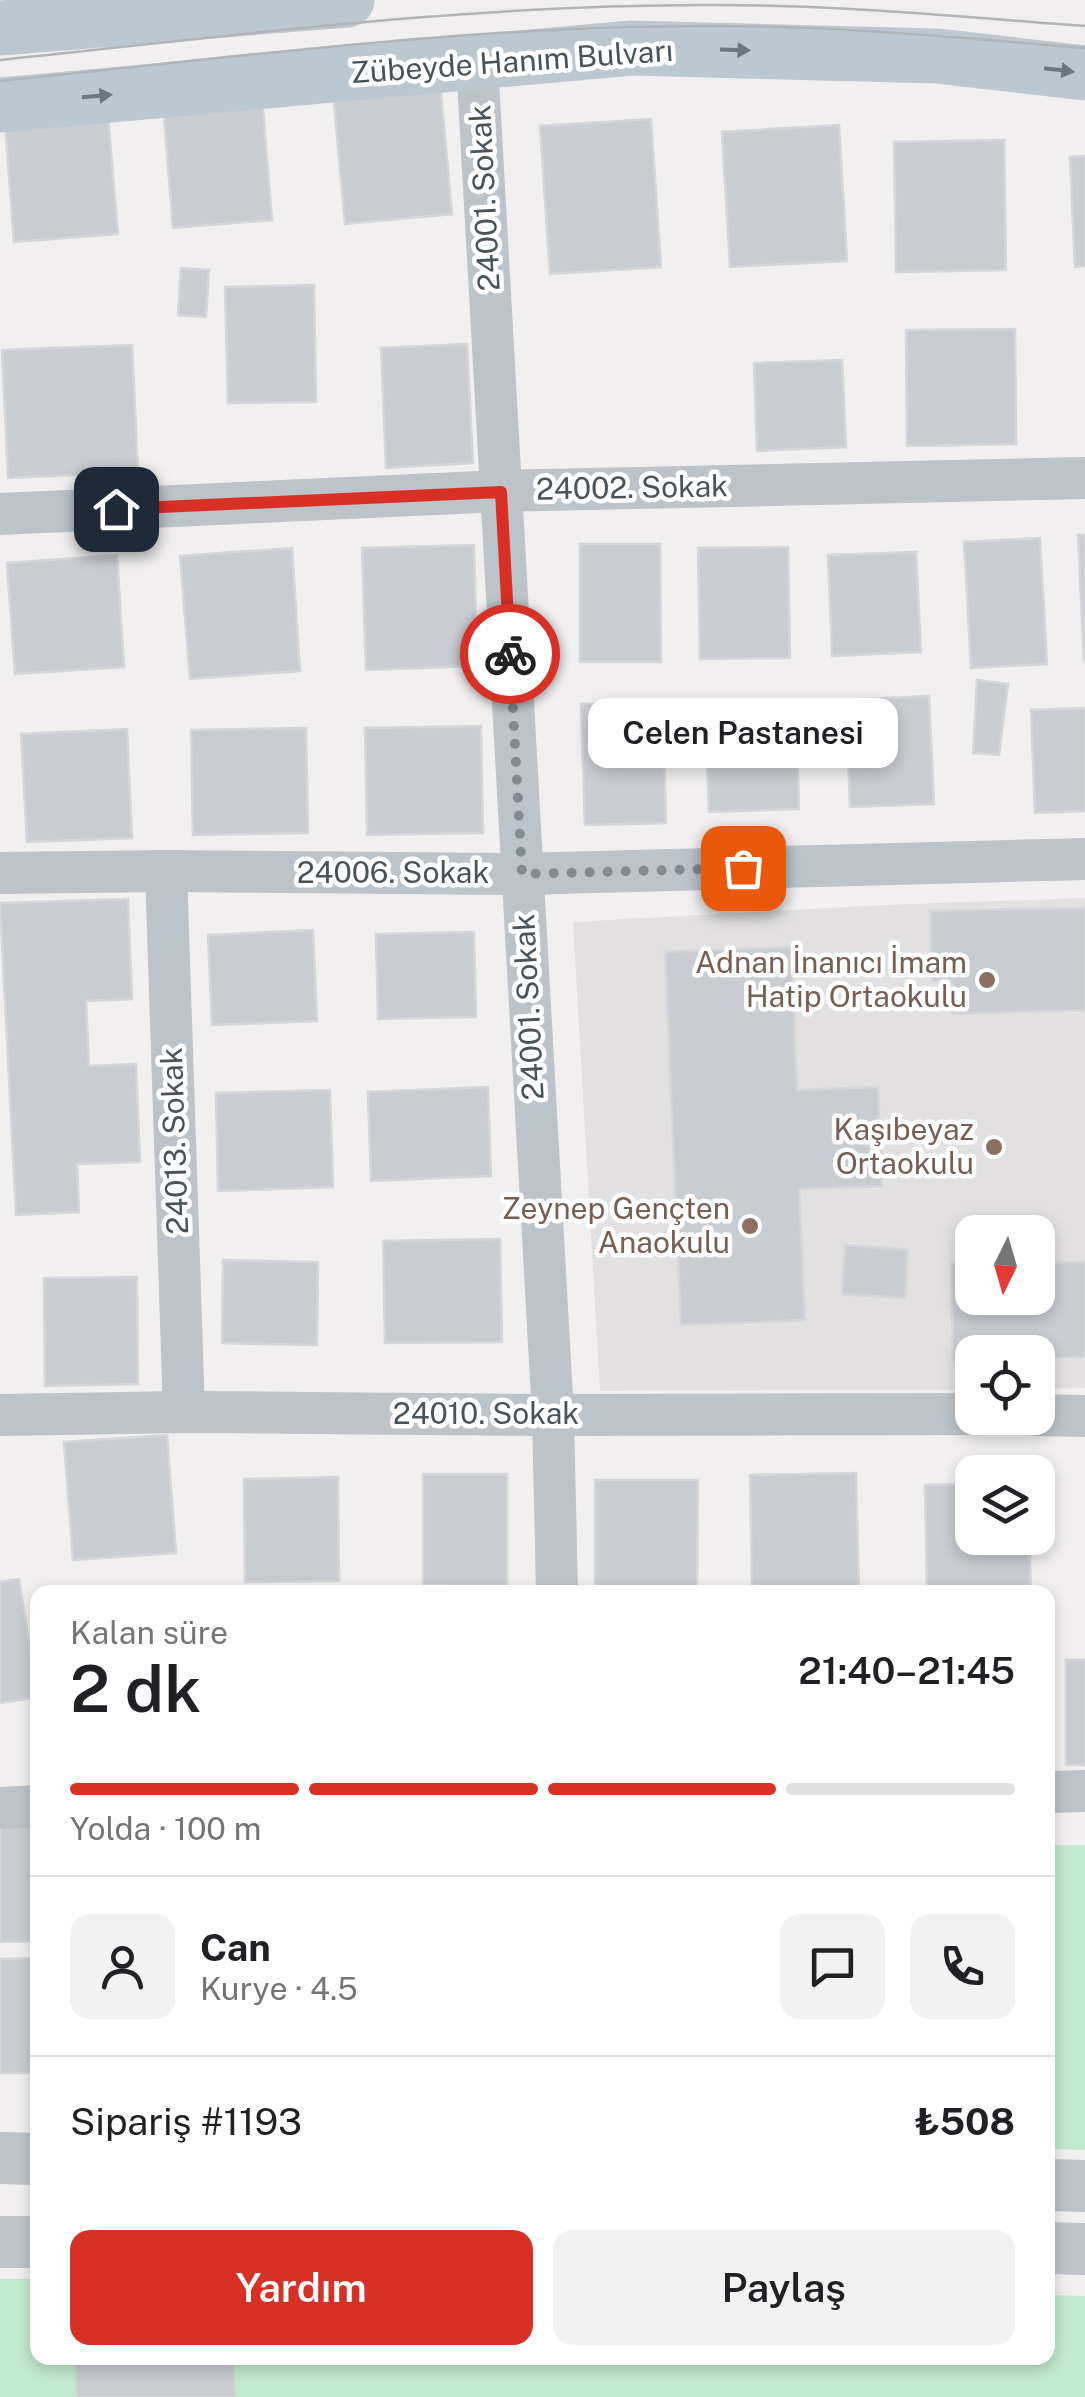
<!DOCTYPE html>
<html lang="tr">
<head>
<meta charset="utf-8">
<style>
	:root { --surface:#fff; --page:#f2f2f2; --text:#202124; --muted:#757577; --line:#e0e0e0; --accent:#d93025 }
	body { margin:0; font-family:"Public Sans",sans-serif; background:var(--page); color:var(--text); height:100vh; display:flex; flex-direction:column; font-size:38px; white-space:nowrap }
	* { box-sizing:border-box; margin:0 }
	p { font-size:32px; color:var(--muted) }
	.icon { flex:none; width:55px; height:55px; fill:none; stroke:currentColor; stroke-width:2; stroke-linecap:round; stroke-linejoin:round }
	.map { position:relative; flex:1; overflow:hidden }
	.sheet { position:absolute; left:30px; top:1585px; width:1025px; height:780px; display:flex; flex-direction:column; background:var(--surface); border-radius:20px; box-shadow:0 5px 15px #0003 }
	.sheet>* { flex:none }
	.needle { width:65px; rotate:185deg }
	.buttons { position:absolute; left:955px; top:1215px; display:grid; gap:20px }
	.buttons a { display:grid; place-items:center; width:100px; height:100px; border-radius:20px; background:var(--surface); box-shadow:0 5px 15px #0003; font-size:50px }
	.pin { position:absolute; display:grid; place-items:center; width:85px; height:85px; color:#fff; margin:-42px; border-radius:20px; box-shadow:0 5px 15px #0006 }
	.courier { position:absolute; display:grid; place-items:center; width:100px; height:100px; margin:-50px; border:8px solid #d93025; border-radius:50%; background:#fff; color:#222; box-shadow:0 2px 12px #0007 }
	.bubble { position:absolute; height:70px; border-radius:20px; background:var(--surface); box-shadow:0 5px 15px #0003; font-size:32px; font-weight:600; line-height:70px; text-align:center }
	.summary em { font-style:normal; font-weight:600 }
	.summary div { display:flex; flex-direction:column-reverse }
	.summary { display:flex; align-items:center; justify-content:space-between; height:170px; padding:0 40px }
	h1 { font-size:65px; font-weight:600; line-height:75px }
	.bar { display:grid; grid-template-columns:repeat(4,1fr); gap:15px 10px; align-content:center; height:120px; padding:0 40px }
	.bar i { height:12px; border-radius:8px; background:var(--line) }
	.bar .on { background:var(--accent) }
	.bar p { grid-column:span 4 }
	.line { display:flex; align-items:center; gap:25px; padding:0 40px; border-top:2px solid var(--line) }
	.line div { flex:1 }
	.round { display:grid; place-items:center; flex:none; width:105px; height:105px; border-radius:20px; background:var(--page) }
	.cta { display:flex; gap:20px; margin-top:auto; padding:20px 40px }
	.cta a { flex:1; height:115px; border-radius:20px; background:var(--accent); color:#fff; font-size:40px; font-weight:600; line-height:115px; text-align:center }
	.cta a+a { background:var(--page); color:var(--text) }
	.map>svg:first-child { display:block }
	.education { fill:#e2e0e0; fill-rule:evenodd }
	.green { fill:#c2eacf }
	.building { fill:#c9ccd1; stroke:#d4d6da; stroke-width:2.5 }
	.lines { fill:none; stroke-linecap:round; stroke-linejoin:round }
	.minor { stroke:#bcc4ca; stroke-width:42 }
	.tertiary { stroke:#bcc4ca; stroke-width:52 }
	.secondary { stroke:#bdc7cf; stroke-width:55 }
	.tram { stroke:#b2b5b8; stroke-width:2.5 }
	.oneway { fill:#6c767d }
	.done { stroke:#848a8e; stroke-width:10; stroke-dasharray:0 18 }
	.route { stroke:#d93025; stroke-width:12 }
	.education-dot { fill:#8d6e63; stroke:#fff; stroke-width:4 }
	.labels { text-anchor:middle; stroke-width:9; stroke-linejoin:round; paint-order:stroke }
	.street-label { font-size:30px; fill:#49535a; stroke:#fff }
	.education-label { font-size:30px; fill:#785e54; stroke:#fff; text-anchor:end }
</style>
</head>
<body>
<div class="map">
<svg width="1085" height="2397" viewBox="0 0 1085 2397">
	<rect width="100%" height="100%" fill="#f1efef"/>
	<path class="education" d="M1085,898V1388L1038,1389V1352H972V1390L600,1391L573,922L883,905ZM972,1232H1038V1298H972Z"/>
	<g class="green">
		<polygon points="1048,1845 1085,1845 1085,2150 1048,2149"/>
		<polygon points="0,2279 37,2279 38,2358 1048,2358 1048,2295 1085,2296 1085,2397 0,2397"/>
	</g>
	<g class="building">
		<polygon points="439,71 452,214 345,224 332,81"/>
		<polygon points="261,85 272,220 173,228 162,93"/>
		<polygon points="108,116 118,234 14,242 5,124"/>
		<polygon points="651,119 661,267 550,274 540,126"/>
		<polygon points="839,125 847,261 730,267 722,132"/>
		<polygon points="1004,140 1006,270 896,272 894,142"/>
		<polygon points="1085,156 1085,266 1075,267 1070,157"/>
		<polygon points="181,268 209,270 206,317 178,315"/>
		<polygon points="314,285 316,402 228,403 225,287"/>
		<polygon points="1015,329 1016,444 907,446 906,330"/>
		<polygon points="467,344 473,463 386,468 381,348"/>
		<polygon points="132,345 138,472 8,478 2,350"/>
		<polygon points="842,360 846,447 757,451 754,363"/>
		<polygon points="1078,535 1085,535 1085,658 1084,659"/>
		<polygon points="1040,538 1047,664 971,668 964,542"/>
		<polygon points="580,544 660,544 661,662 580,662"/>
		<polygon points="474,545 477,666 366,670 362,548"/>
		<polygon points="788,547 790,658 700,659 698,548"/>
		<polygon points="292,548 300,671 190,679 180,556"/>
		<polygon points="916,552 921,652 832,656 828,555"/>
		<polygon points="117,555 124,667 15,674 7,563"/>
		<polygon points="977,680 1008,684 999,755 973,753"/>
		<polygon points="929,696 934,804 850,807 846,700"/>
		<polygon points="663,702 666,823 585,825 581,704"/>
		<polygon points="796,704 799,809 709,812 705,707"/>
		<polygon points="1085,708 1085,811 1035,813 1031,710"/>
		<polygon points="481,726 483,833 367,835 365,728"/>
		<polygon points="306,728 308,833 193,835 191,730"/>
		<polygon points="127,729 132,838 27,842 21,734"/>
		<polygon points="128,899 132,999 86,1001 89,1066 136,1064 140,1162 77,1164 79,1212 16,1215 0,903"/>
		<polygon points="1085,908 1085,1010 953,1014 952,980 932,981 930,911"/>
		<polygon points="313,930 317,1021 212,1025 208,935"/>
		<polygon points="474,932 476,1017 378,1019 376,934"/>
		<polygon points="791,947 797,1090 878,1087 882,1186 799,1189 805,1320 681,1325 665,952"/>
		<polygon points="488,1087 491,1176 371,1181 368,1092"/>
		<polygon points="330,1090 333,1187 218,1191 216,1093"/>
		<polygon points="500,1239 502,1342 385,1343 383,1241"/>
		<polygon points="845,1245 908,1250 905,1298 842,1294"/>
		<polygon points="223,1260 318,1262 317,1345 222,1343"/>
		<polygon points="1085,1262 1085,1357 1038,1358 1038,1352 972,1352 972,1359 953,1360 951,1264 972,1264 972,1298 1038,1298 1038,1263"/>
		<polygon points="137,1277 138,1384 45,1386 44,1278"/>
		<polygon points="167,1435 176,1553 73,1560 64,1442"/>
		<polygon points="856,1473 859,1592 752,1592 750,1475"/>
		<polygon points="423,1474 507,1474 507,1586 423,1585"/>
		<polygon points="338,1477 339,1581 245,1582 244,1479"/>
		<polygon points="595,1480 698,1480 697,1591 595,1590"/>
		<polygon points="972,1484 972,1538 1029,1538 1031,1592 927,1592 925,1485"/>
		<polygon points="19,1579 38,1697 0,1703 0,1582"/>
		<polygon points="74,1588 183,1589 183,1592 74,1592"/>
		<rect x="1066" y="1660" width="19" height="105"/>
		<polygon points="38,1819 38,1941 0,1942 0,1820"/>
		<polygon points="38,1958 38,2073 0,2073 0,1959"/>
		<polygon points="167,2358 234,2358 235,2397 76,2397 75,2361"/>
	</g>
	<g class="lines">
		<g class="minor">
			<polyline points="477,62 553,1415 557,1592"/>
			<polyline points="0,514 501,491 1085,478"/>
			<polyline points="166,871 184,1412"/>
			<polyline points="0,873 166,871 521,874 1085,859"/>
			<polyline points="0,1415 184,1412 553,1415 972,1414"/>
			<polyline points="1038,1415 1085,1416"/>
			<polyline points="1048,1792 1085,1791"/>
			<polyline points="0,1808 38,1806"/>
		</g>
		<g class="tertiary">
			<polyline points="0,2158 38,2159"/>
			<polyline points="1048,2185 1085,2186"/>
			<polyline points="0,2242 38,2242"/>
			<polyline points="1048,2248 1085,2249"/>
		</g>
		<g class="secondary">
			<polyline points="0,28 347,0"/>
			<polyline points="0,105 632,48 937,56 1085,73"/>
		</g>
		<g class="tram">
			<path d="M0,60C237,35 476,4 715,5C839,5 962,17 1085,26"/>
			<path d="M0,81C238,57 476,25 715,26C839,26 962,38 1085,48"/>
		</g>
	</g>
	<defs><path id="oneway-solid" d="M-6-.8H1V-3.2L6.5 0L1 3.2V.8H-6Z" transform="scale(2.5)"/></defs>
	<g class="oneway">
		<use href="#oneway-solid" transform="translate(735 50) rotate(2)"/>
		<use href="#oneway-solid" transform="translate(1059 70) rotate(7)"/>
		<use href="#oneway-solid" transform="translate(97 96) rotate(-5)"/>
	</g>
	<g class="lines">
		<polyline class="done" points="510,654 522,874 743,868"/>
		<polyline class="route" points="116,509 501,492 510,654"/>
	</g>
	<g class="education-dot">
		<circle cx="987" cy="980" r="10"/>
		<circle cx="994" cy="1147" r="10"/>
		<circle cx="750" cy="1226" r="10"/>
	</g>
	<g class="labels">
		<g class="street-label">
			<text transform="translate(512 62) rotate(-4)" y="10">Zübeyde Hanım Bulvarı</text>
			<text transform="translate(485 198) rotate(-93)" y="10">24001. Sokak</text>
			<text transform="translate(632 488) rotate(-1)" y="10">24002. Sokak</text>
			<text x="393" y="883">24006. Sokak</text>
			<text transform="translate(529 1007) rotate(-93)" y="10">24001. Sokak</text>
			<text transform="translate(175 1141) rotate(-92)" y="10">24013. Sokak</text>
			<text x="486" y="1424">24010. Sokak</text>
		</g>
		<g class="education-label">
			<text x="967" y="973">Adnan İnanıcı İmam<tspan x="967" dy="34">Hatip Ortaokulu</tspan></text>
			<text x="974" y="1140">Kaşıbeyaz<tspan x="974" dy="34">Ortaokulu</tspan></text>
			<text x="730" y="1219">Zeynep Gençten<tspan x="730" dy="34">Anaokulu</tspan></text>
		</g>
	</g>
</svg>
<div class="buttons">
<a><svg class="needle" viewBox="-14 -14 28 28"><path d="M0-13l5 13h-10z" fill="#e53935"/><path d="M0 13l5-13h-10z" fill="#757577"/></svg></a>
<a><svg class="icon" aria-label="locate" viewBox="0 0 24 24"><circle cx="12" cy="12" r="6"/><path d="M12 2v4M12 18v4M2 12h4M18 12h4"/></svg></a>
<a><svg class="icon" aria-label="layers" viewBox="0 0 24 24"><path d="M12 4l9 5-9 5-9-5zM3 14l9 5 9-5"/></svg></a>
</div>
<div class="pin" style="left:743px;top:868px;background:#ea580c"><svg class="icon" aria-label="bag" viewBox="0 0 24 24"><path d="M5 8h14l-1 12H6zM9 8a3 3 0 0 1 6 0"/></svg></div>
<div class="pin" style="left:116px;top:509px;background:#1f2937"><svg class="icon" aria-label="home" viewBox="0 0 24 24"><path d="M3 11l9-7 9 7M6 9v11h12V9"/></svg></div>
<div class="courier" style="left:510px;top:654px"><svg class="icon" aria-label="bike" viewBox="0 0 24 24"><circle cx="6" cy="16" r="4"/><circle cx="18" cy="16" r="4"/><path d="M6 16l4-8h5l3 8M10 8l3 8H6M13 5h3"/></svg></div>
<div class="bubble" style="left:588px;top:698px;width:310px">Celen Pastanesi</div>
<section class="sheet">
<div class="summary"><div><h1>2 dk</h1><p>Kalan süre</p></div><em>21:40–21:45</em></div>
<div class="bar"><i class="on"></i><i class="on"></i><i class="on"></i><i></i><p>Yolda · 100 m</p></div>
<div class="line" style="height:180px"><a class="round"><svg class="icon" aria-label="person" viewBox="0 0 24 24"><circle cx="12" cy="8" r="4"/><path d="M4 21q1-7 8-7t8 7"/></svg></a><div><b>Can</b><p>Kurye · 4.5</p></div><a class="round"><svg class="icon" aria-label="chat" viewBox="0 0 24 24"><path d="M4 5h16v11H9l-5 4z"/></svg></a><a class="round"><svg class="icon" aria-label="phone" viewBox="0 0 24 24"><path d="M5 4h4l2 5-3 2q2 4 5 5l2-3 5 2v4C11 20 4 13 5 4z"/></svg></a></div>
<div class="line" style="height:130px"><div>Sipariş #1193</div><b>₺508</b></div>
<div class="cta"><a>Yardım</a><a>Paylaş</a></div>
</section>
</div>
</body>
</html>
